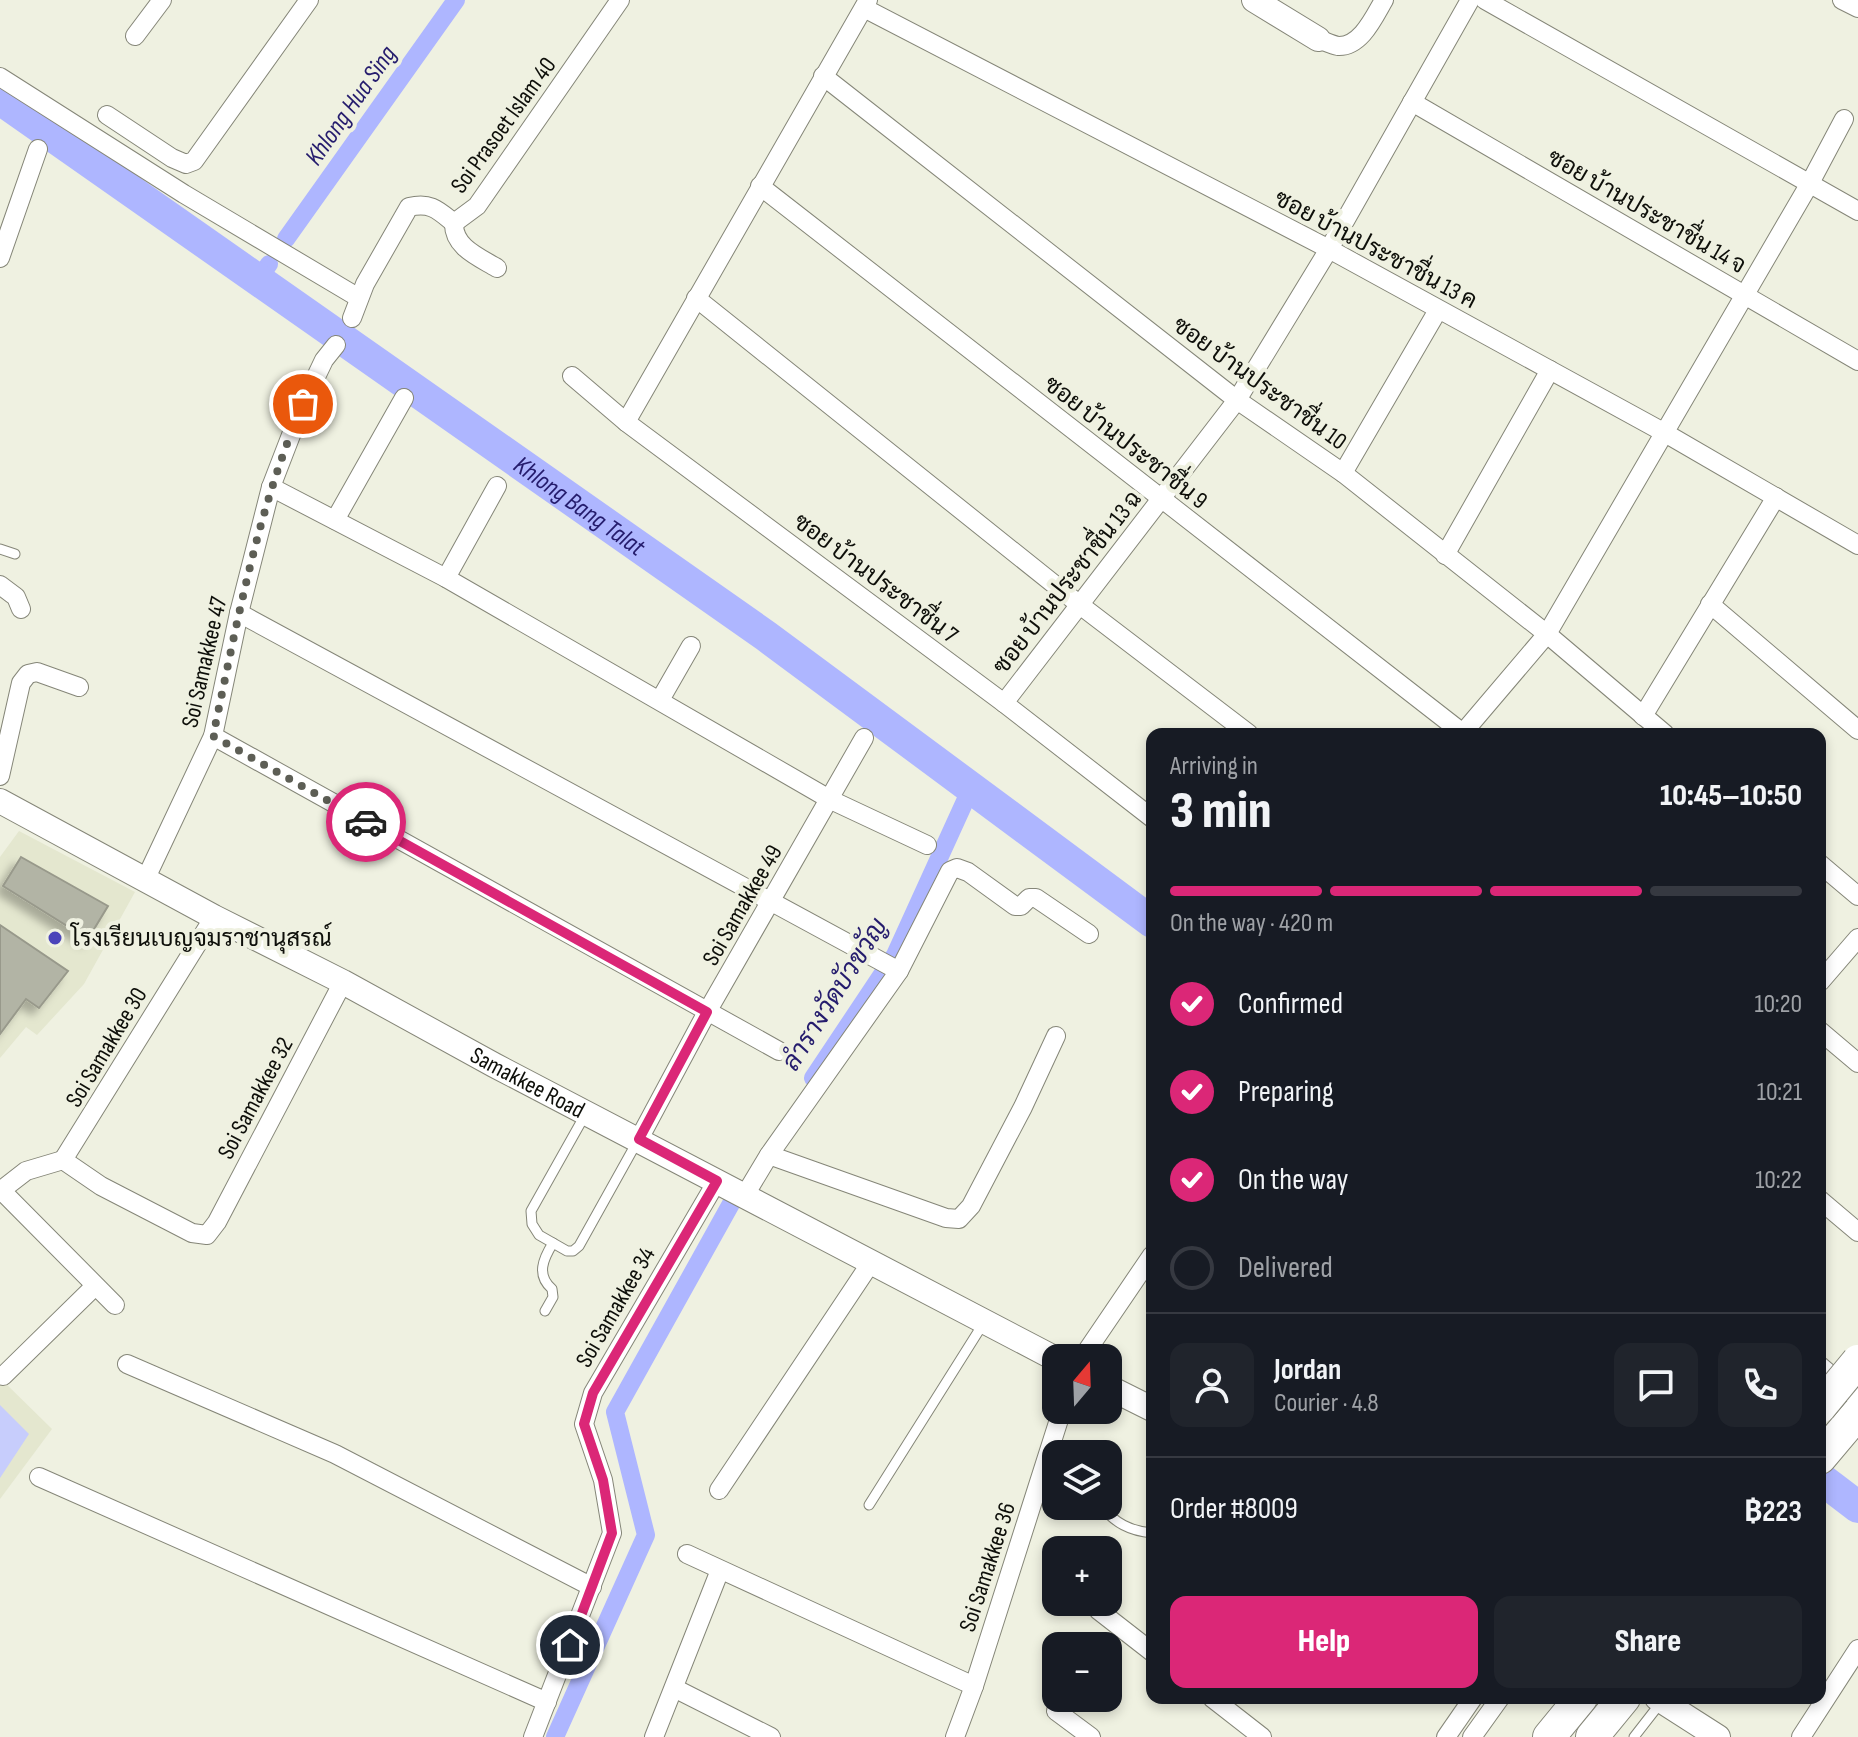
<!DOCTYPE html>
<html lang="en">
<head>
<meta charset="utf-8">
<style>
	:root { --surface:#171b24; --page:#20242c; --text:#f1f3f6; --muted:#9ea1a6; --line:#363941; --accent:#db2777 }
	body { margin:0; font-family:"Sofia Sans Condensed",Sarabun,sans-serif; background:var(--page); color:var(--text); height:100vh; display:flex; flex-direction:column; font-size:30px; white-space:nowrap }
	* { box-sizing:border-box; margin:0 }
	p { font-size:26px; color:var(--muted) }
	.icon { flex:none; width:44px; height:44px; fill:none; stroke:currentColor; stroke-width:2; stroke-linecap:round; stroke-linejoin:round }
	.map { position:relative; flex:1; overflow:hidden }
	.details { position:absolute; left:1146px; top:728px; width:680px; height:976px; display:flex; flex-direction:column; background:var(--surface); border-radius:16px; box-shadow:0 4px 12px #0003 }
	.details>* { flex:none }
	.needle { width:52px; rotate:19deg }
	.tools { position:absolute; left:1042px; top:1344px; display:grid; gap:16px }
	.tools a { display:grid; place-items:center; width:80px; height:80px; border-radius:16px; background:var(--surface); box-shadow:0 4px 12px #0003; font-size:40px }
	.pin { position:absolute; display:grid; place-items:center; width:68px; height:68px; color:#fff; margin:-34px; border:4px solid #fff; border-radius:50%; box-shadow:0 2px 8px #0007 }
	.courier { position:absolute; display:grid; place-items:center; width:80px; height:80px; margin:-40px; border:6px solid #db2777; border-radius:50%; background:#fff; color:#222; box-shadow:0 2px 10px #0007 }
	.head em { font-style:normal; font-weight:800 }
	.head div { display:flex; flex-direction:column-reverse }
	.head { display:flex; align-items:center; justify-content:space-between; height:136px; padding:0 24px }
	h1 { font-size:52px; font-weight:800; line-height:60px }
	.bar { display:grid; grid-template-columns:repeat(4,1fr); gap:12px 8px; align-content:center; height:96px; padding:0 24px }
	.bar i { height:10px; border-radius:6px; background:var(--line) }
	.bar .on { background:var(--accent) }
	.bar p { grid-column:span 4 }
	.line { display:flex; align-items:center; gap:20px; padding:0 24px; border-top:2px solid var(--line) }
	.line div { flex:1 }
	.round { display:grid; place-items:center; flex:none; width:84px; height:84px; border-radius:16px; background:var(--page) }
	ol { padding:0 24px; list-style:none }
	li { display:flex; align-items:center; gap:24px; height:88px }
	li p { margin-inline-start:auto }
	li .icon { padding:8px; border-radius:50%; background:var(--accent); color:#fff; stroke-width:4 }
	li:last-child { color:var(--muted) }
	li i { width:44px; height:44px; border:4px solid var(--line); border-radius:50% }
	.action { display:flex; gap:16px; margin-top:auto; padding:16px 24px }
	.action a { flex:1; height:92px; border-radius:16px; background:var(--accent); color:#fff; font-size:32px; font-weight:800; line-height:92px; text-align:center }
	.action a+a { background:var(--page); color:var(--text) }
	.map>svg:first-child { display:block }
	.built { fill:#e4e7cf }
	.green { fill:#c7cdfc }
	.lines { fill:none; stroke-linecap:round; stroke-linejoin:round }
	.canal { stroke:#aeb6ff; stroke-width:18 }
	.river { stroke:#aeb6ff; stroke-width:32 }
	.building { fill:#b2b4a5; stroke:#98998b; stroke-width:2; filter:url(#shadow) }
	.lane-casing { stroke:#858678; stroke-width:11 }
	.street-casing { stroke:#858678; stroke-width:20 }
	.secondary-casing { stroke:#858678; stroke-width:26 }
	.highway-casing { stroke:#858678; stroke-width:34 }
	.lane { stroke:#fff; stroke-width:9 }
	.street { stroke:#fff; stroke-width:18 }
	.secondary { stroke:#fff; stroke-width:24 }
	.highway { stroke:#fff; stroke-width:32 }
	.highway-bridge-casing { stroke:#858678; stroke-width:34; stroke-linecap:butt }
	.highway-bridge { stroke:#fff; stroke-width:32 }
	.done { stroke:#5d5e55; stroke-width:8; stroke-dasharray:0 14.4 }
	.route { stroke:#db2777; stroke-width:10 }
	.poi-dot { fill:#4b44ba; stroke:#eff1e1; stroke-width:3 }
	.labels { text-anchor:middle; stroke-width:8; stroke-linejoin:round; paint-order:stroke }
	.street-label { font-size:24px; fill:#0e0f0a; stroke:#eff1e1 }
	.poi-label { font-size:24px; fill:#0e0f0a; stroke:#eff1e1; text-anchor:start }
	.water-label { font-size:26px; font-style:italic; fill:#251c6d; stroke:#eff1e1 }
</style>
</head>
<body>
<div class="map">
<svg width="1858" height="1737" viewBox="0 0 1858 1737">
	<defs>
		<filter id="shadow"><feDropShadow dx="-7" dy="7" stdDeviation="4" flood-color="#0004"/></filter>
	</defs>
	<rect width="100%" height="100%" fill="#eff1e1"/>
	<g class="built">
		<polygon points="19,831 135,892 84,984 37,1035 26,1027 0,1058 0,857"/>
		<polygon points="0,1378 52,1429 0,1499"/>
	</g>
	<polygon class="green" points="0,1405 29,1434 0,1478"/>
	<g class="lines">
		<g class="canal">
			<polyline points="286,239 456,0"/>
			<polyline points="258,280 269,264"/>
			<polyline points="813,1078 895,955 971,788"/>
			<polyline points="555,1737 646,1535 615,1412 732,1202"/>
		</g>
		<g class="river">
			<path id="s1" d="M0,99L766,636L1152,922"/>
			<polyline points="1820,1478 1858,1507"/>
		</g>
	</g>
	<g class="building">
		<polygon points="21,857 108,906 88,939 3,886"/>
		<polygon points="0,925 68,971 39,1008 26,999 0,1034"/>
	</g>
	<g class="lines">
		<defs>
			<g id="lane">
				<polyline points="0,549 15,554"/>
				<polyline points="585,1115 531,1211 532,1224 539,1235 567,1251 573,1251 579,1246 637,1142"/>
				<path d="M545,1311L553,1297L552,1289C536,1275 543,1259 553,1243"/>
				<polyline points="869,1505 983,1324"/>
				<path d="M1101,1506C1115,1523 1130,1531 1152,1533"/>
				<polyline points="1634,1737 1662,1701"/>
			</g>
			<g id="street">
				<polyline points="1485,0 1858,211"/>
				<polyline points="1842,0 1858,8"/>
				<polyline points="864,8 1329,249 1665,433 1858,545"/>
				<polyline points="135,36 162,0"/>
				<path d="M1318,39C1324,41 1332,45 1338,46C1361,47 1374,17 1384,0"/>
				<polyline points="823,76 1237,400 1343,473 1547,634 1665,734"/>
				<polyline points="0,77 184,194 359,298"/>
				<polyline points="1412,102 1858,361"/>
				<polyline points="107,115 172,158 186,164 194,161 309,0"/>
				<polyline points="760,186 1464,734"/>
				<path d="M454,223C453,247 479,257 497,268"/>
				<polyline points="0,258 38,149"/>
				<polyline points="696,298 1080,605 1249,734"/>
				<path d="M352,318L365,284L409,207C431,202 438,210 454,223L477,206L620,0"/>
				<polyline points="572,376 626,422 1004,703 1152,818"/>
				<polyline points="626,422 868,0"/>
				<polyline points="1343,473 1438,310"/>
				<polyline points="271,487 446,578 831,800 927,845"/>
				<polyline points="335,520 404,398"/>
				<polyline points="1445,555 1550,370"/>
				<polyline points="446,578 497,486"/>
				<polyline points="0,585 16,597 21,609"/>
				<polyline points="1710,604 1858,730"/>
				<polyline points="239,613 899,971"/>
				<polyline points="660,700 691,646"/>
				<polyline points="1004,703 1237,400 1329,249 1470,0"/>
				<polyline points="1643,716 1776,497"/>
				<polyline points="1462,734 1547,634 1810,183 1844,119"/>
				<polyline points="213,736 779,1051"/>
				<polyline points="0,776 21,683 28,674 37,672 79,687"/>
				<polyline points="1820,864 1858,896"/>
				<polyline points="146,878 213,736 239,613 271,487 303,404 324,360 336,345"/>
				<polyline points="1820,982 1858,938"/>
				<polyline points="1820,1031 1858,1063"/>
				<polyline points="639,1139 707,1012 864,738"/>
				<polyline points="769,1155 946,1218 959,1219 971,1206 1023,1107 1056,1036"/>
				<polyline points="63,1160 101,1186 192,1233 207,1235 217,1222 343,982"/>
				<polyline points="63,1160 214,917"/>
				<polyline points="1,1190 115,1305"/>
				<polyline points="0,1191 26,1171 63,1160"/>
				<polyline points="745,1195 769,1155 899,971 950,871 957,868 968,872 1015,906 1021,906 1029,898 1036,898 1089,934"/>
				<polyline points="1820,1200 1858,1232"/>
				<polyline points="1082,1358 1152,1255"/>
				<polyline points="127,1364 335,1454 592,1587"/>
				<polyline points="1820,1366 1858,1398"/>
				<polyline points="3,1376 95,1286"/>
				<polyline points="39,1477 547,1702"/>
				<polyline points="719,1490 872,1261"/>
				<polyline points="687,1554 974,1686"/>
				<polyline points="1098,1610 1152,1652"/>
				<polyline points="674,1688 771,1737"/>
				<polyline points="1212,1698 1262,1737"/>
				<polyline points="1056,1711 1091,1737"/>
				<polyline points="533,1737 612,1533 603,1480 584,1424 593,1393 717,1181"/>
				<polyline points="654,1737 720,1570"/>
				<polyline points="955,1737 974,1686 1062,1410"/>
				<polyline points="1446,1737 1473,1698"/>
				<polyline points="1472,1737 1500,1698"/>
				<polyline points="1801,1737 1858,1649"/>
			</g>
			<g id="secondary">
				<polyline points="1254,0 1318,39"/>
				<path id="s2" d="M0,801L214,917L343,982L494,1065L1056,1359"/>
				<polyline points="1108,1387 1152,1409"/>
				<polyline points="1657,1698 1718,1737"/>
			</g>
			<g id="highway">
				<polyline points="1820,1458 1858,1413"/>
				<polyline points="1549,1737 1581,1698"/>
				<polyline points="1592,1737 1624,1698"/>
			</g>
		</defs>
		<use href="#lane" class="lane-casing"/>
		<use href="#street" class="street-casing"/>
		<use href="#secondary" class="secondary-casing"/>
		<use href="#highway" class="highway-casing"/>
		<use href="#lane" class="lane"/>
		<use href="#street" class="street"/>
		<use href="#secondary" class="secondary"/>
		<use href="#highway" class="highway"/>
		<defs>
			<polyline id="highway-bridge" points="1820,1407 1858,1361"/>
		</defs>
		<use href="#highway-bridge" class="highway-bridge-casing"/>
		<use href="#highway-bridge" class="highway-bridge"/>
	</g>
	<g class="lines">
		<path class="done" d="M303,404C257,510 237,624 213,736L366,822"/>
		<polyline class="route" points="366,822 707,1012 639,1139 717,1181 593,1393 584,1424 603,1480 612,1533 570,1645"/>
	</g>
	<circle class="poi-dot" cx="55" cy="938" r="8"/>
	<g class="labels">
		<g class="street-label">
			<text transform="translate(503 125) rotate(-54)" y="8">Soi Prasoet Islam 40</text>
			<text transform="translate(1647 211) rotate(30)" y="8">ซอย บ้านประชาชื่น 14 จ</text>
			<text transform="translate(1376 249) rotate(28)" y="8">ซอย บ้านประชาชื่น 13 ค</text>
			<text transform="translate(1260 383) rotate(36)" y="8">ซอย บ้านประชาชื่น 10</text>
			<text transform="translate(1126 442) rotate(38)" y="8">ซอย บ้านประชาชื่น 9</text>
			<text transform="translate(876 578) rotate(37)" y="8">ซอย บ้านประชาชื่น 7</text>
			<text transform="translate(1067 582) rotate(-52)" y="8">ซอย บ้านประชาชื่น 13 ฉ</text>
			<text transform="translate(204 662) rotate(-77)" y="8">Soi Samakkee 47</text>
			<text transform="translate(742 905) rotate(-60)" y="8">Soi Samakkee 49</text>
			<text transform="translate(106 1047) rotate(-59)" y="8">Soi Samakkee 30</text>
			<text dy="8" stroke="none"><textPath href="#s2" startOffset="598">Samakkee Road</textPath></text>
			<text transform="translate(255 1098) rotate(-62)" y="8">Soi Samakkee 32</text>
			<text transform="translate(615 1307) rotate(-60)" y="8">Soi Samakkee 34</text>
			<text transform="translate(987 1567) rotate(-72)" y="8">Soi Samakkee 36</text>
		</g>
		<g class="poi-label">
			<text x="71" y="946">โรงเรียนเบญจมราชานุสรณ์</text>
		</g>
		<g class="water-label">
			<text transform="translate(350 105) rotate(-55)" y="9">Khlong Hua Sing</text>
			<text dy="9" stroke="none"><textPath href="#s1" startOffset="708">Khlong Bang Talat</textPath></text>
			<text transform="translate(834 994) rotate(-58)" y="9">ลำรางวัดบัวขวัญ</text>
		</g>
	</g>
</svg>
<div class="tools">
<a><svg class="needle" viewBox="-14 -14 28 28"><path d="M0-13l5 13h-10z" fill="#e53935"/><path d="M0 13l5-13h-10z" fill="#9ea1a6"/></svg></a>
<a><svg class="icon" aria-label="layers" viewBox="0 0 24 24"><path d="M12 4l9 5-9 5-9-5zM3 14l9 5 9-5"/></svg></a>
<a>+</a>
<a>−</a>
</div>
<div class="pin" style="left:303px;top:404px;background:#ea580c"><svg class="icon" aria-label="bag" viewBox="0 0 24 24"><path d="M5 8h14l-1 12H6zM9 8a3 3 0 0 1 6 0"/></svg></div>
<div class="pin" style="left:570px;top:1645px;background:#1f2937"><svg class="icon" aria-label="home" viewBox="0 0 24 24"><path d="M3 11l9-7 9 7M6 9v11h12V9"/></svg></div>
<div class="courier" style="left:366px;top:822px"><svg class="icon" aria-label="car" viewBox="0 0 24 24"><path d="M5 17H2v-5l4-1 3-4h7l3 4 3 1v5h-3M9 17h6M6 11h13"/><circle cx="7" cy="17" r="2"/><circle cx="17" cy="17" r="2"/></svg></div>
<section class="details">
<div class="head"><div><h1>3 min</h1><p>Arriving in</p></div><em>10:45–10:50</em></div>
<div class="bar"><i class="on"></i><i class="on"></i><i class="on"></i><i></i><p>On the way · 420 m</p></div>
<ol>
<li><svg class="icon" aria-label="check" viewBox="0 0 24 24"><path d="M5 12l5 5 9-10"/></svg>Confirmed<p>10:20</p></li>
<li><svg class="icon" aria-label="check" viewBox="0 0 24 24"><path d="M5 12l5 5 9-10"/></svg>Preparing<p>10:21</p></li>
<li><svg class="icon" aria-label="check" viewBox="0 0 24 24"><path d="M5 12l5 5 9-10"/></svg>On the way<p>10:22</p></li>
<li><i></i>Delivered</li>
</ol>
<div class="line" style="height:144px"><a class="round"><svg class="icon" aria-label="person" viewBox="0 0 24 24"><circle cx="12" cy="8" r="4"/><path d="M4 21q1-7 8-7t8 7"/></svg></a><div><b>Jordan</b><p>Courier · 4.8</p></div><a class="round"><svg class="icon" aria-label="chat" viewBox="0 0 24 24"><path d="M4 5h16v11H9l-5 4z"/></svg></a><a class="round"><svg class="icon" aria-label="phone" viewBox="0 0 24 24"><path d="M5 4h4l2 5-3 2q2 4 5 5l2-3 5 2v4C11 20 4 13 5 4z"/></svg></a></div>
<div class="line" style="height:104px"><div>Order #8009</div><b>฿223</b></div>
<div class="action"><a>Help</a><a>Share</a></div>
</section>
</div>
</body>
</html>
